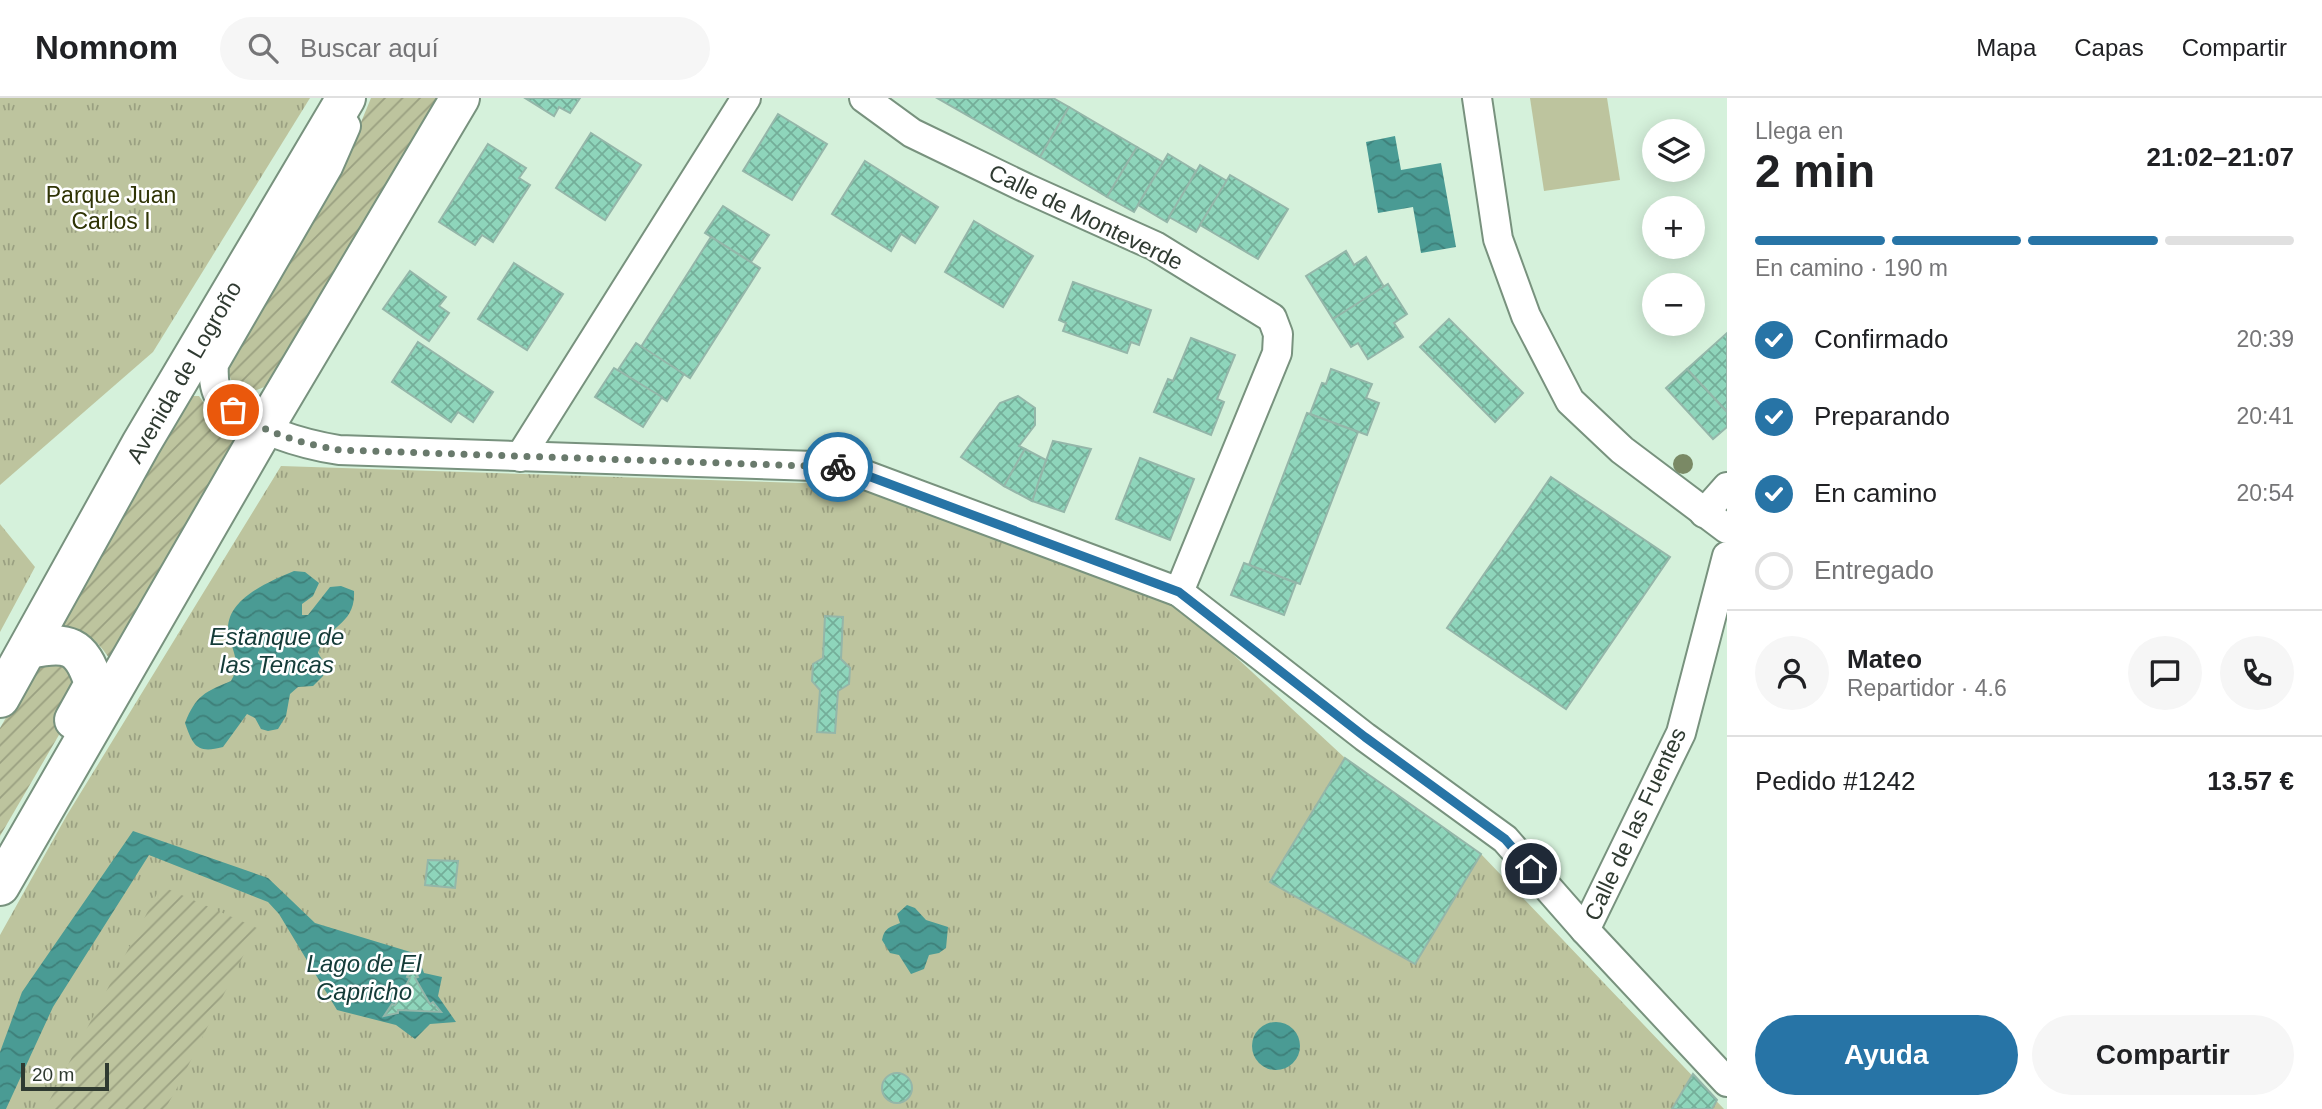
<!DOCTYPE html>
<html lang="es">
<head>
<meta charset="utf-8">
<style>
	:root { --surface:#fff; --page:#f6f6f6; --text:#202124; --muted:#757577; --line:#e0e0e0; --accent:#2774a6 }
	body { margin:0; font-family:Arial,sans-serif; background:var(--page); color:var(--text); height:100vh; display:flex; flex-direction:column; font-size:26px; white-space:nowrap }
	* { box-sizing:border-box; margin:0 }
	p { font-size:23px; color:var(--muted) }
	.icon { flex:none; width:38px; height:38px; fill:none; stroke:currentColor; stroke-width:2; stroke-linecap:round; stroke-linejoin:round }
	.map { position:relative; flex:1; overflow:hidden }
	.details { display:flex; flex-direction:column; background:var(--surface); width:595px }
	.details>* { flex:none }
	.fabs { position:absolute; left:1642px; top:21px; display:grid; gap:14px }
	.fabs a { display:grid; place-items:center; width:63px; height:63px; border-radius:50%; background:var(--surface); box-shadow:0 4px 18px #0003; font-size:35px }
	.scale { position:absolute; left:21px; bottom:18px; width:88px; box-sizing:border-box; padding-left:7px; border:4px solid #2f3a31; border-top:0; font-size:19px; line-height:24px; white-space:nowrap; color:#2f3a31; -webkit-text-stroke:5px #fff; paint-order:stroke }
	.pin { position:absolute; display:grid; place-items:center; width:60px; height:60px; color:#fff; margin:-30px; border:4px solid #fff; border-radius:50%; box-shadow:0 2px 7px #0007 }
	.courier { position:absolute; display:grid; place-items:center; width:70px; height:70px; margin:-35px; border:5px solid #2774a6; border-radius:50%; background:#fff; color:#222; box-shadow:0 2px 9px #0007 }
	.overview em { font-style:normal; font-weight:700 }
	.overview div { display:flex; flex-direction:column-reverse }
	.overview { display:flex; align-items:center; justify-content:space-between; height:119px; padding:0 28px }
	h1 { font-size:46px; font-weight:700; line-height:52px }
	.bar { display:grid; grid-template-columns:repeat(4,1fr); gap:10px 7px; align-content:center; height:84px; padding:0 28px }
	.bar i { height:9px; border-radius:5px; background:var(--line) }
	.bar .active { background:var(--accent) }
	.bar p { grid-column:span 4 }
	.line { display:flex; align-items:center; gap:18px; padding:0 28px; border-top:2px solid var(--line) }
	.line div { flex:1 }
	.round { display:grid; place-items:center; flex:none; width:74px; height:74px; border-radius:37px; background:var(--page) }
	ol { padding:0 28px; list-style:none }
	li { display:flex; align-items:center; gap:21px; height:77px }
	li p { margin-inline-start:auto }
	li .icon { padding:7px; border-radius:50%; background:var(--accent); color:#fff; stroke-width:4 }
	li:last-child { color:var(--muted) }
	li i { width:38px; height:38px; border:4px solid var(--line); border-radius:50% }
	.primary-button { display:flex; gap:14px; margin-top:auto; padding:14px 28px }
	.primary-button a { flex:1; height:80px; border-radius:42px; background:var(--accent); color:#fff; font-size:28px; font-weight:700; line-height:80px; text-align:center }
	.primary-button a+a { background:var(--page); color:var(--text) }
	header { display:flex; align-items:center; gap:42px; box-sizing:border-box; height:98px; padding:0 35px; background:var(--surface); border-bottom:2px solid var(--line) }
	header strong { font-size:33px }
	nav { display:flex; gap:38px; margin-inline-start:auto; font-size:24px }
	.search { width:490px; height:63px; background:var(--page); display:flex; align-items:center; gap:18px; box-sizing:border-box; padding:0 24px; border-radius:38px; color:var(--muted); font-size:26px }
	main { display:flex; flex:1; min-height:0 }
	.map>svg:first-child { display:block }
	.grass { fill:#bdc49e }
	.park { fill:url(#park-tufts) }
	.garden { fill:url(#garden-furrows) }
	.water { fill:url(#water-waves) }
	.building { fill:url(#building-cross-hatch); stroke:#94b6a9; stroke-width:2 }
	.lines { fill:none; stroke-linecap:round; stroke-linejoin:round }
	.street-casing { stroke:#78927e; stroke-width:32 }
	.secondary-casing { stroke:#78927e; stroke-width:42 }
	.street { stroke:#fff; stroke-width:28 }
	.secondary { stroke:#fff; stroke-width:38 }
	.tree { fill:#7a8965 }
	.done { stroke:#697a6c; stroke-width:7; stroke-dasharray:0 12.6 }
	.route { stroke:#2774a6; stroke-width:9 }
	.labels { text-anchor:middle; stroke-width:5; stroke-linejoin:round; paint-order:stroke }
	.park-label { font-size:23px; fill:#2f3405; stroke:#fff }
	.street-label { font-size:23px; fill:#2f3a31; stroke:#fff }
	.water-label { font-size:24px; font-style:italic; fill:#143b38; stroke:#fff }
</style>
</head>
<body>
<header>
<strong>Nomnom</strong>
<div class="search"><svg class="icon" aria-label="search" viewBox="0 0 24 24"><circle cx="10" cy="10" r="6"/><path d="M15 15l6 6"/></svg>Buscar aquí</div>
<nav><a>Mapa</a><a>Capas</a><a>Compartir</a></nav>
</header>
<main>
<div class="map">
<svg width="1727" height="1011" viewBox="0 0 1727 1011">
	<defs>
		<pattern id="park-tufts" width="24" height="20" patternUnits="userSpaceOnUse" patternTransform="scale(1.75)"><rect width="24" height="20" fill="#bdc49e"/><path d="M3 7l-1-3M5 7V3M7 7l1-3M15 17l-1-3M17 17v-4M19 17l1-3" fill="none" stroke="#9aa081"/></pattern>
		<pattern id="garden-furrows" width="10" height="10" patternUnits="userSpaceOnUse" patternTransform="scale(1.75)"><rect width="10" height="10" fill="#bdc49e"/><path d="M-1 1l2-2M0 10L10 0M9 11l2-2" fill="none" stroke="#9aa081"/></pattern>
		<pattern id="water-waves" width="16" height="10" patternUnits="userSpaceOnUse" patternTransform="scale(1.75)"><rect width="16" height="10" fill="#4a9b94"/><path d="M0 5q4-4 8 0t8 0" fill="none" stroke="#3e7f79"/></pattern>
		<pattern id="building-cross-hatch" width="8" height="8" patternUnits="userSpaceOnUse" patternTransform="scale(1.75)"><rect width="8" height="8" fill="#8ed5bb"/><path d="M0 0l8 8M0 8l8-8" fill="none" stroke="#74ae99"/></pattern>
	</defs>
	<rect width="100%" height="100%" fill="#d5f1db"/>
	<polygon class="grass" points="1530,0 1607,0 1620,82 1544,93"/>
	<g class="park">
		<polygon points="0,0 310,0 153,254 0,387"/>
		<polygon points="281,368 864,387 1169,497 1345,660 1481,756 1724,1011 0,1011 0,837 67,717"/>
		<polygon points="0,426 35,469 0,534"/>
	</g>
	<g class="garden">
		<path d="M371,0H444L268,287C240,303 226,285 226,257L345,63Z"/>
		<path d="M189,298H199L210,314L240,335L111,563C98,542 84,532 60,527Z"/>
		<polygon points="47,566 56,566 72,573 77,606 0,738 0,630 32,575"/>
		<polygon points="161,788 257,830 177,990 165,1011 45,1011"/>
	</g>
	<g class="water">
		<polygon points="1395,38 1401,72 1441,65 1456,149 1421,155 1413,109 1378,115 1366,44"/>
		<path d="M294,473L305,474L319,485L313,498L302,506V517H308L330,489L341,488L354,493C356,528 326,527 318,555L325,566L323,578L313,588L298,589L290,596L286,618L278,631L268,633L261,631L255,620L247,616L223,649C197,656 193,648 185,625C196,597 205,594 231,583C240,568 235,558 230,542C218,504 266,485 294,473Z"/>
		<polygon points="133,733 268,780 315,825 417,856 424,875 442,879 438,898 456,924 430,926 415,941 396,927 337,912 279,816 268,804 149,757 53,909 6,1011 0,1011 0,954 22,894"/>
		<path d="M907,807L915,810L926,822L948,829L946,850L939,855L929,857L924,871L911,876L899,857L890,855L882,842C884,830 890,829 900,825L897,816Z"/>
		<circle cx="1276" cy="948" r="24"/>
	</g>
	<g class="building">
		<polygon points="525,0 580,0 570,15 559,9 554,18"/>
		<polygon points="937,0 1053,0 1069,9 1040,59"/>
		<polygon points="1069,9 1137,49 1107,99 1040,59"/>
		<polygon points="778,16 827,46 792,102 743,73"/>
		<polygon points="591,35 641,67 605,122 556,90"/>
		<polygon points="488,46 526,70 519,80 530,87 493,144 482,137 475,147 439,124"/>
		<polygon points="1137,49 1163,64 1134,114 1107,99"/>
		<polygon points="1168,56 1196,73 1167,124 1138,107"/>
		<polygon points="865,63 938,109 915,145 901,136 891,153 832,116"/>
		<polygon points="1200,67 1227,83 1196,134 1169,119"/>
		<polygon points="1230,77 1288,111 1258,161 1200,127"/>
		<polygon points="723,108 769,137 751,164 705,135"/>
		<polygon points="974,123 1033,158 1003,209 945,174"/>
		<polygon points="711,139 760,170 690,280 641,249"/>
		<polygon points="1346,153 1354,167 1366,159 1384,189 1333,221 1306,178"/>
		<polygon points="514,165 563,196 527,252 478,221"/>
		<polygon points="410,173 446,199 439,208 449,215 429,243 383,211"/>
		<polygon points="1073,184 1151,212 1139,247 1131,244 1127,255 1063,233 1066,225 1059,222"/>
		<polygon points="1388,186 1407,216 1394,225 1403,239 1368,261 1358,245 1351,249 1333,221"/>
		<polygon points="1449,221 1523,295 1495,324 1420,249"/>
		<polygon points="1727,235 1727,314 1687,271"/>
		<polygon points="1191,240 1235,257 1217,301 1224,304 1211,337 1154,314 1168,281 1173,283"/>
		<polygon points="418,244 493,294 473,324 458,314 451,324 392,284"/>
		<polygon points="636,245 684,276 667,303 618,272"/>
		<polygon points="614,270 662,299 643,329 595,299"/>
		<polygon points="1331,271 1372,286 1366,300 1379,305 1367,337 1310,316 1322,285 1326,286"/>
		<polygon points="1687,271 1727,314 1727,329 1713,341 1666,290"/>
		<polygon points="1018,298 1035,310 1035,327 1019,348 1025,351 1004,388 961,359 1000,305"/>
		<polygon points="1307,315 1358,334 1300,486 1249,467"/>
		<polygon points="1053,343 1091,351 1064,414 1032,403"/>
		<polygon points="1025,351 1046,362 1032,403 1004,388"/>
		<polygon points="1140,360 1194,381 1170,442 1116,421"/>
		<polygon points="1551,379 1670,459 1566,611 1447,530"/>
		<polygon points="1244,465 1296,485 1284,517 1231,497"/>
		<polygon points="825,518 843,519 841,561 850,570 849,586 838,593 835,635 817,634 820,592 812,583 813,566 823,560"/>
		<polygon points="1345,660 1481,756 1415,866 1270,784"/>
		<polygon points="428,762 458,763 455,790 425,787"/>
		<polygon points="412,867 418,879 415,880 430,906 433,904 441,914 398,912 398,915 384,918 392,906 395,907 410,880 407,879"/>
		<circle cx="897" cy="990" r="15"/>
		<polygon points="1693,976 1717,1002 1712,1011 1672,1011"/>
	</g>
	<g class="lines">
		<defs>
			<g id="street">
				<polyline points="864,0 912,35 1026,90 1155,148 1272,220 1278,236 1277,255 1179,494"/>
				<polyline points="1477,0 1498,141 1526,218 1570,303 1622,352 1727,431"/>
				<path d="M346,28L328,69L214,266C213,279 214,293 222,303C244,330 306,347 339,352L844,369L1179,494L1365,639L1505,741L1585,832L1727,984"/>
				<polyline points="520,359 746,0"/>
				<polyline points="1704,415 1727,389"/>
				<polyline points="1585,832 1681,635 1727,458"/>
			</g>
			<g id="secondary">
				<path d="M29,551C68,543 81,546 94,586L74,622"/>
				<polyline points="0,600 141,346 346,0"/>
				<polyline points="0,788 264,330 460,0"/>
			</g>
		</defs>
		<use href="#street" class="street-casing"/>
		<use href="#secondary" class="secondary-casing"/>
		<use href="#street" class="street"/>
		<use href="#secondary" class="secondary"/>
	</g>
	<circle class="tree" cx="1683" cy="366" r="10"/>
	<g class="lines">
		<path class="done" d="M233,312C262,334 303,346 339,352L838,369"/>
		<polyline class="route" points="838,369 844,369 1179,494 1365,639 1505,741 1531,771"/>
	</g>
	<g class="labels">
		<g class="park-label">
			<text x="111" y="105">Parque Juan<tspan x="111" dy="26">Carlos I</tspan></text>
		</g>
		<g class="street-label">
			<text transform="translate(1086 119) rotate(26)" y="8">Calle de Monteverde</text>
			<text transform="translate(184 274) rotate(-60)" y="8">Avenida de Logroño</text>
			<text transform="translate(1635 726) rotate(-65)" y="8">Calle de las Fuentes</text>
		</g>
		<g class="water-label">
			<text x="277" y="547">Estanque de<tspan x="277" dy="28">las Tencas</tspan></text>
			<text x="364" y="874">Lago de El<tspan x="364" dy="28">Capricho</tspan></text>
		</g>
	</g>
</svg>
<div class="fabs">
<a><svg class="icon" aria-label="layers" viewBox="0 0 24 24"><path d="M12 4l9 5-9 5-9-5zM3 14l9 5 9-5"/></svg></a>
<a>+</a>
<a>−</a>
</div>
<div class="scale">20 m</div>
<div class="pin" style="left:233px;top:312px;background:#ea580c"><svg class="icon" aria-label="bag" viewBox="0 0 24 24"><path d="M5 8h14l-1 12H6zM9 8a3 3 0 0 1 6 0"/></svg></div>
<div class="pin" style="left:1531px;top:771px;background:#1f2937"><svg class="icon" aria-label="home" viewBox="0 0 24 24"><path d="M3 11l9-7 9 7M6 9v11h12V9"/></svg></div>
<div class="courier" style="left:838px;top:369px"><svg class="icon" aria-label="bike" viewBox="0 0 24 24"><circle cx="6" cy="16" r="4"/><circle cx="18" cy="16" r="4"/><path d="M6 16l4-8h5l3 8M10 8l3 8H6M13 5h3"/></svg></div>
</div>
<section class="details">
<div class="overview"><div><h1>2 min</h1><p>Llega en</p></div><em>21:02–21:07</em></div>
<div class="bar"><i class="active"></i><i class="active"></i><i class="active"></i><i></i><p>En camino · 190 m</p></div>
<ol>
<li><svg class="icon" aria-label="check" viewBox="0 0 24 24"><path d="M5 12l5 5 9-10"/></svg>Confirmado<p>20:39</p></li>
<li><svg class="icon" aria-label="check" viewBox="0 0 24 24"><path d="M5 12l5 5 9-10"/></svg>Preparando<p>20:41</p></li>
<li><svg class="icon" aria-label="check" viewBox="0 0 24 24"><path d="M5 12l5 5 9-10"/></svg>En camino<p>20:54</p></li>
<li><i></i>Entregado</li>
</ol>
<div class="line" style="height:126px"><a class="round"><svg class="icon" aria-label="person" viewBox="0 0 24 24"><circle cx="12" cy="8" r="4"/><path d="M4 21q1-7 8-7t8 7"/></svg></a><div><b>Mateo</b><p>Repartidor · 4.6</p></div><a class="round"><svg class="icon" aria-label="chat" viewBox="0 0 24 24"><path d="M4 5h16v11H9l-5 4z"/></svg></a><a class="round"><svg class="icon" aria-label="phone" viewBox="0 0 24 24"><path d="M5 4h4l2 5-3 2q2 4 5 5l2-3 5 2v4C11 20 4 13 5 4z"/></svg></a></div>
<div class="line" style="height:91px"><div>Pedido #1242</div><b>13.57 €</b></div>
<div class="primary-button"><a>Ayuda</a><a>Compartir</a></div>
</section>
</main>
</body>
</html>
